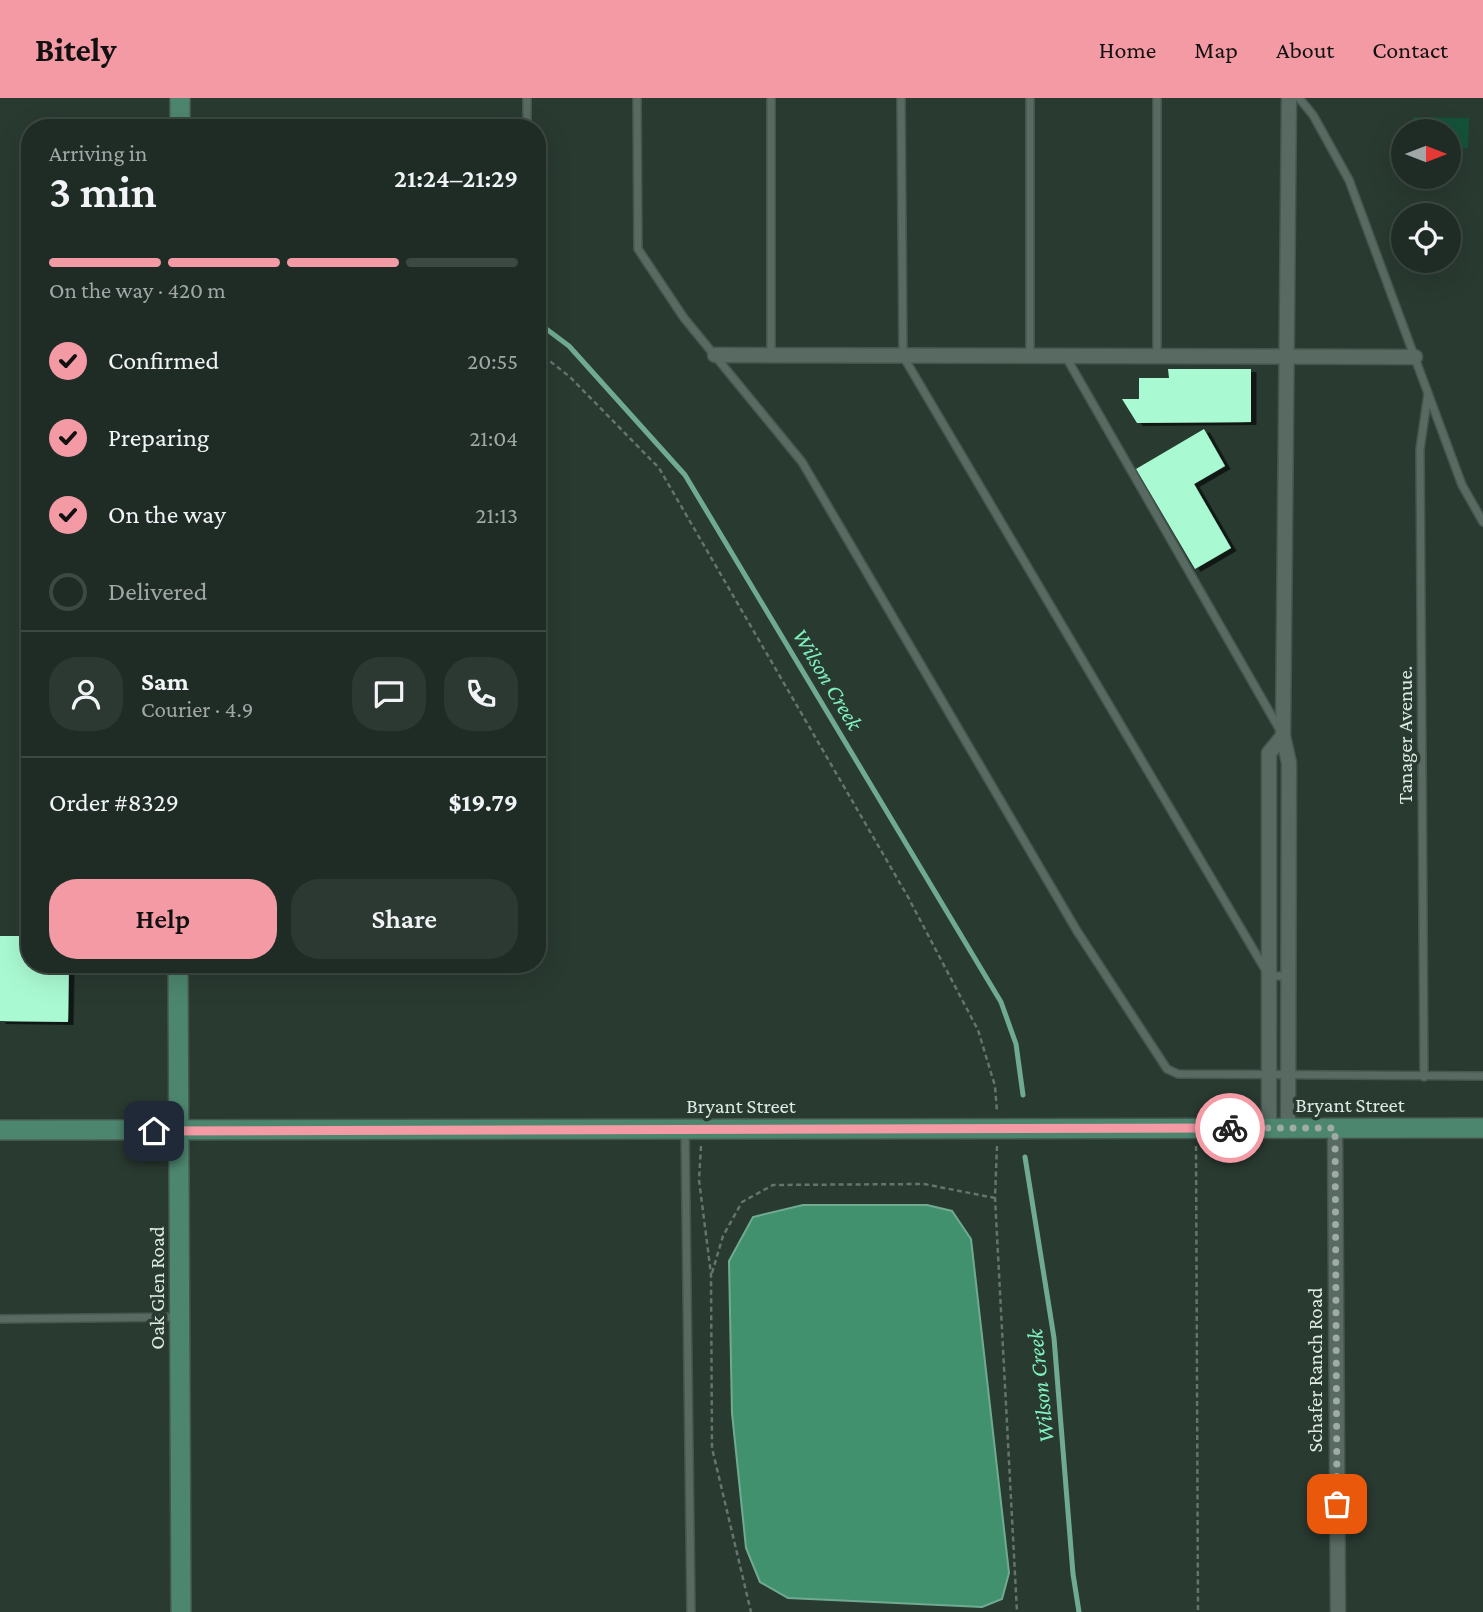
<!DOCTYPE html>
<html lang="en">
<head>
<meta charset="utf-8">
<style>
	:root { --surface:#1f2c25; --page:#2c3832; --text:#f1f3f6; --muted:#a1a7a7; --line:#3c4842; --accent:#f49aa4 }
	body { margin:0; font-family:"Crimson Pro",serif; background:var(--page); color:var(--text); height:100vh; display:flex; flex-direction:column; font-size:26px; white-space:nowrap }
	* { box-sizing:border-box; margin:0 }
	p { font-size:23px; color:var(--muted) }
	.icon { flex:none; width:38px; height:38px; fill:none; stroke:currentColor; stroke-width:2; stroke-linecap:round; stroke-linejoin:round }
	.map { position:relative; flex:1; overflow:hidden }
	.sheet { position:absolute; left:21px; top:21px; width:525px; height:854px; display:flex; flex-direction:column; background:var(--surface); border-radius:28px; box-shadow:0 7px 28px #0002,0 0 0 2px var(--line) }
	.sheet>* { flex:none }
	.needle { width:46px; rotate:90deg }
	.fabs { position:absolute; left:1391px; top:21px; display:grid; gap:14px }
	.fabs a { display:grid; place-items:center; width:70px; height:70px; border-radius:50%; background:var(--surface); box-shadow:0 7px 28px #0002,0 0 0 2px var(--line); font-size:35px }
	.pin { position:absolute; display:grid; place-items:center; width:60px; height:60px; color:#fff; margin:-30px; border-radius:14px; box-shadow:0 4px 10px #0006 }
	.courier { position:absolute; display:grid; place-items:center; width:70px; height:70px; margin:-35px; border:5px solid #f49aa4; border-radius:50%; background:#fff; color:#222; box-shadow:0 2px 9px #0007 }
	.head em { font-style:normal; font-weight:600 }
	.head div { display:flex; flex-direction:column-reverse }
	.head { display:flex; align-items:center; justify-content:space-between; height:119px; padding:0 28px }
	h1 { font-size:46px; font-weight:600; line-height:52px }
	.bar { display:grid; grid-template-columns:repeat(4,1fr); gap:10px 7px; align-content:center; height:84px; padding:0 28px }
	.bar i { height:9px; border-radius:5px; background:var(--line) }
	.bar .current { background:var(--accent) }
	.bar p { grid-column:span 4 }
	.line { display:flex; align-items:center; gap:18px; padding:0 28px; border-top:2px solid var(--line) }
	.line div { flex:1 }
	.round { display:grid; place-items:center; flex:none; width:74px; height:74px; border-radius:28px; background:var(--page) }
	ol { padding:0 28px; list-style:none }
	li { display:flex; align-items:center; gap:21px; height:77px }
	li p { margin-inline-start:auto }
	li .icon { padding:7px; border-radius:50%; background:var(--accent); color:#111; stroke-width:4 }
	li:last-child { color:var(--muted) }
	li i { width:38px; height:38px; border:4px solid var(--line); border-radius:50% }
	.primary-button { display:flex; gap:14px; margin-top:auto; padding:14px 28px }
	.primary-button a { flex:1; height:80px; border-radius:28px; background:var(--accent); color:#111; font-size:28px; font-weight:600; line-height:80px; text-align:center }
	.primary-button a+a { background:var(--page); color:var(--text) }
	header { display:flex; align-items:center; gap:42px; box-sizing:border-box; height:98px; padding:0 35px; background:var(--accent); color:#111 }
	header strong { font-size:33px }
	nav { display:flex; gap:38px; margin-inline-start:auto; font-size:24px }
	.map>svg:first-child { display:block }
	.green { fill:#15523a }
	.water { fill:#41916e; stroke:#70ab91; stroke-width:2 }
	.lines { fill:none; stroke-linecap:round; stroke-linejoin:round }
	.stream { stroke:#70ab91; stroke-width:5 }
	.building { fill:#a9fad3; filter:url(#shadow) }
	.lane-casing { stroke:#46554e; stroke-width:10 }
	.street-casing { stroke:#46554e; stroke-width:17 }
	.secondary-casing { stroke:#46554e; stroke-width:22 }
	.path { stroke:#65746c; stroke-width:2.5; stroke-dasharray:5 3.5; stroke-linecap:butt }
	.lane { stroke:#586a61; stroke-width:7 }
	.street { stroke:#586a61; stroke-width:14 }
	.secondary { stroke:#4d866f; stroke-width:19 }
	.done { stroke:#9faca5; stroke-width:7; stroke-dasharray:0 12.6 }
	.route { stroke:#f49aa4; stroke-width:9 }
	.labels { text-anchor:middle; stroke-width:7; stroke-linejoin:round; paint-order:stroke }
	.street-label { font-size:21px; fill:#dee9e3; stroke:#293a31 }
	.water-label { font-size:23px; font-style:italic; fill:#80f0bd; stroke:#293a31 }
</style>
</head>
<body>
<header>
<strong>Bitely</strong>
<nav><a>Home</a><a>Map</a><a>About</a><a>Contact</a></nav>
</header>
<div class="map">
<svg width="1483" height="1514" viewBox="0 0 1483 1514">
	<defs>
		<filter id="shadow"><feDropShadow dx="5.5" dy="3" stdDeviation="0" flood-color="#0009"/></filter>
	</defs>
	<rect width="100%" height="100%" fill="#293a31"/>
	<polygon class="green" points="1413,19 1469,20 1468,50 1449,50 1449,33 1418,33"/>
	<polygon class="water" points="803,1107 927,1107 952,1113 971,1141 1009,1475 1002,1501 982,1509 788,1500 760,1484 746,1450 732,1315 729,1163 753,1119"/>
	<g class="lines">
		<g class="stream">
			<polyline points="225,24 236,30"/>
			<polyline points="537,224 569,248 685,377 1001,904 1016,946 1023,997"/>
			<polyline points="1025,1059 1054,1240 1073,1476 1079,1514"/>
		</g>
	</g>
	<g class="building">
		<polygon points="1168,271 1251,271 1251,324 1137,325 1122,301 1139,301 1139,280 1169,280"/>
		<polygon points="1204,331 1225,368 1194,386 1231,450 1195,471 1136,371"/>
		<polygon points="0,838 30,838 30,866 69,866 68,924 0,923"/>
	</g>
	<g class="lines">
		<defs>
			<g id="lane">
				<polyline points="527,0 527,30"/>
				<polyline points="637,0 638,151 684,220 802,364 1077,833 1167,971 1178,976 1483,978"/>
				<polyline points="771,0 771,257"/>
				<polyline points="901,0 903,258 1269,878 1288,878"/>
				<polyline points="1030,0 1030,258"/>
				<polyline points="1299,0 1313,17 1349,82 1462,387 1483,424"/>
				<polyline points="1157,258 1157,0"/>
				<polyline points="1066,259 1281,634"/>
				<polyline points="1424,979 1420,351 1428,296"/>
				<polyline points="685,1031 691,1514"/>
				<polyline points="0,1221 179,1219"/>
			</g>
			<g id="street">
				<polyline points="715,257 1415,259"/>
				<polyline points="1269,1030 1269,655 1283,638"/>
				<polyline points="1288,1030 1289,665 1283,638 1289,0"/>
				<polyline points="1335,1030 1338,1514"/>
			</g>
			<g id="secondary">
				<polyline points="180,30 180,0"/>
				<polyline points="178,866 181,1514"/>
				<polyline points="0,1032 1483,1030"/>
			</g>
		</defs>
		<use href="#lane" class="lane-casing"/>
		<use href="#street" class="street-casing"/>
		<use href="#secondary" class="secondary-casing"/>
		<g class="path">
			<polyline points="537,253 570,279 659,370 908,799 978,932 995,988 997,1014"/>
			<polyline points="701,1048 699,1082 711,1176 712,1350 751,1514"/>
			<polyline points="997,1048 995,1100 1017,1514"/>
			<polyline points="1196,1048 1198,1514"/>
			<polyline points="712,1175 723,1138 742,1104 773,1087 924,1086 995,1100"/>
		</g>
		<use href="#lane" class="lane"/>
		<use href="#street" class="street"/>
		<use href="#secondary" class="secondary"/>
	</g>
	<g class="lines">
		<polyline class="done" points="1230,1030 1335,1030 1337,1406"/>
		<polyline class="route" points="154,1033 1230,1030"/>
	</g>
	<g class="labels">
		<g class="street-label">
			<text transform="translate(1405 637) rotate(-90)" y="7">Tanager Avenue.</text>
			<text x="1350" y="1014">Bryant Street</text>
			<text x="741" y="1015">Bryant Street</text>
			<text transform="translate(157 1190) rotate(-90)" y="7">Oak Glen Road</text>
			<text transform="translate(1315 1272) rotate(-90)" y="7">Schafer Ranch Road</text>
		</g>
		<g class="water-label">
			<text transform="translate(828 581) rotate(59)" y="8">Wilson Creek</text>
			<text transform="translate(1040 1288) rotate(-96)" y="8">Wilson Creek</text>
		</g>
	</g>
</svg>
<div class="fabs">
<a><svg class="needle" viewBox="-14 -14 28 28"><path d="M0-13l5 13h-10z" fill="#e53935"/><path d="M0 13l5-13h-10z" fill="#a1a7a7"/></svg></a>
<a><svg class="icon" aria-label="locate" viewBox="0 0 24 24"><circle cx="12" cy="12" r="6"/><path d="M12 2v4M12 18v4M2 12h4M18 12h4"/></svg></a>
</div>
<div class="pin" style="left:1337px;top:1406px;background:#ea580c"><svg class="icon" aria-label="bag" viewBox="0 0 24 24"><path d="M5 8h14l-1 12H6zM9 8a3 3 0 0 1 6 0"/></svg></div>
<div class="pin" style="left:154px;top:1033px;background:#1f2937"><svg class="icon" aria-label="home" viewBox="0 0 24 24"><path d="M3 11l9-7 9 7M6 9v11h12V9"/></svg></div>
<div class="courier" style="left:1230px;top:1030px"><svg class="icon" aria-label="bike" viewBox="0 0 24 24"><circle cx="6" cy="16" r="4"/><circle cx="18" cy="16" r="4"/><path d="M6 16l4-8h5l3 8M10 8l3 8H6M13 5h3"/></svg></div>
<section class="sheet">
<div class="head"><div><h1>3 min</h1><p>Arriving in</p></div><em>21:24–21:29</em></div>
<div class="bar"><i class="current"></i><i class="current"></i><i class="current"></i><i></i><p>On the way · 420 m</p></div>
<ol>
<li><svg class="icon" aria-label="check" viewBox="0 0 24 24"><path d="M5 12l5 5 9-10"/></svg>Confirmed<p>20:55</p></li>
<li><svg class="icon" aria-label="check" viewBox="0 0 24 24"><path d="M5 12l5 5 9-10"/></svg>Preparing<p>21:04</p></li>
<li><svg class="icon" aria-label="check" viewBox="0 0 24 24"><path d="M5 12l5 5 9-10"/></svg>On the way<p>21:13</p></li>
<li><i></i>Delivered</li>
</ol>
<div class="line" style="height:126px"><a class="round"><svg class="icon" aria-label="person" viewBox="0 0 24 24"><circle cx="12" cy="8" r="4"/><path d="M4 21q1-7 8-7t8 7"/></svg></a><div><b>Sam</b><p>Courier · 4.9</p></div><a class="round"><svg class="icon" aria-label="chat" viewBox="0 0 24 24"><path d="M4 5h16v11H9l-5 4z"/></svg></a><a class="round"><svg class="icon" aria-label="phone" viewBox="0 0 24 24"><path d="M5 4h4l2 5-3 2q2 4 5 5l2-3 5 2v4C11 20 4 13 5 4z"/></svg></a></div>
<div class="line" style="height:91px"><div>Order #8329</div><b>$19.79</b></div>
<div class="primary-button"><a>Help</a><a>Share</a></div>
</section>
</div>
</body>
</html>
